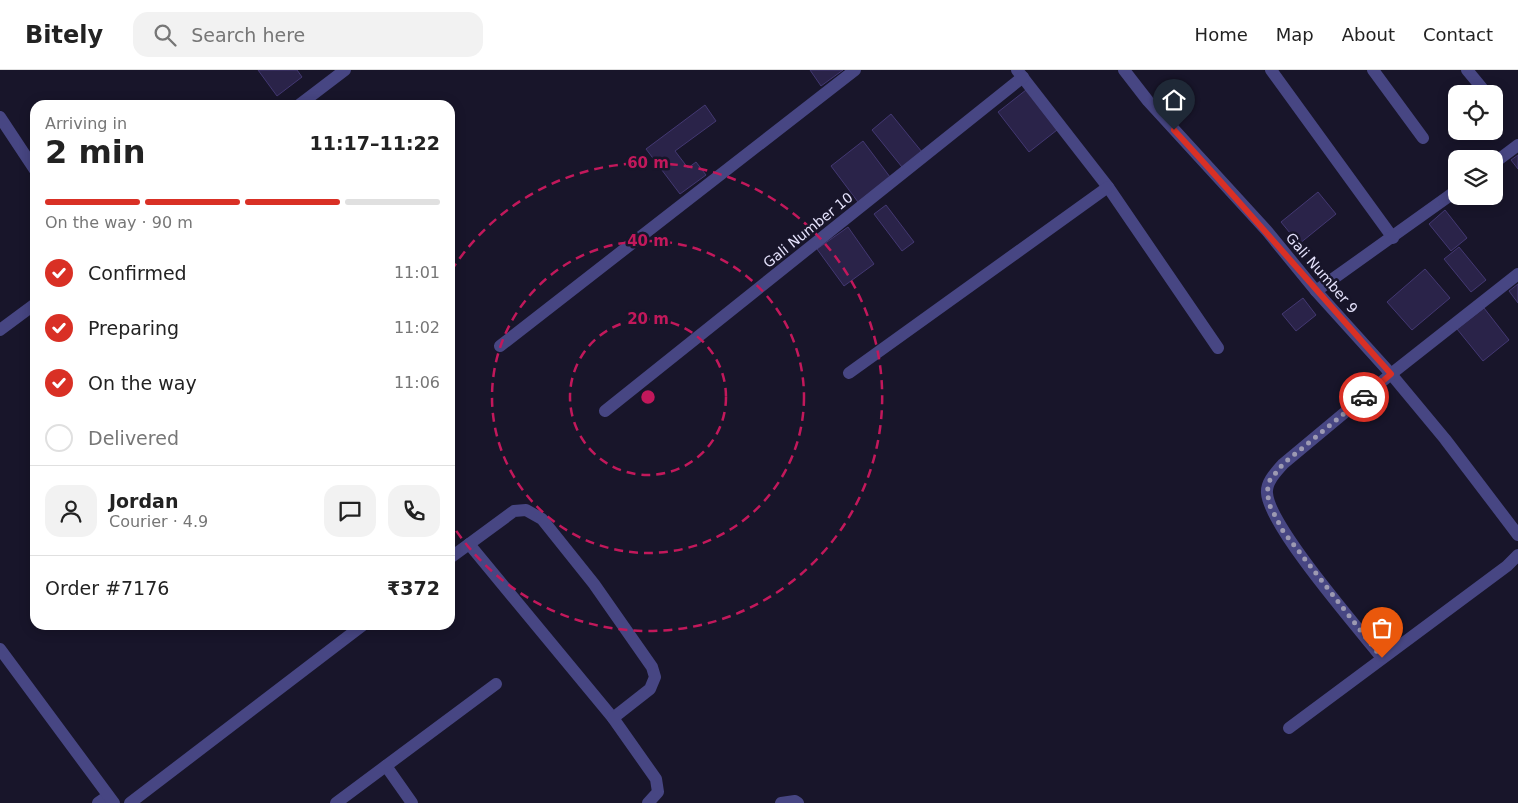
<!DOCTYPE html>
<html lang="en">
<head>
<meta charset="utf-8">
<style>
	:root { --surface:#fff; --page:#f2f2f2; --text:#222; --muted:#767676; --line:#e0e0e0; --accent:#d93025 }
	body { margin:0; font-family:"DejaVu Sans",sans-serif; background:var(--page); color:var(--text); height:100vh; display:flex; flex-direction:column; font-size:19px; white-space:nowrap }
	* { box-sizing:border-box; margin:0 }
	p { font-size:16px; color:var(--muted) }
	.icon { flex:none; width:28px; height:28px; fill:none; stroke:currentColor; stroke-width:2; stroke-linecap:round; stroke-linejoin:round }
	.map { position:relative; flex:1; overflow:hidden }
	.details { position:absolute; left:30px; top:30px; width:425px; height:530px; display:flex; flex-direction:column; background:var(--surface); border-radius:15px; box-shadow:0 2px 12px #0003 }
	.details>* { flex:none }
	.controls { position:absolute; left:1448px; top:15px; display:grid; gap:10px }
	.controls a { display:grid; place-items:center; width:55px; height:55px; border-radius:10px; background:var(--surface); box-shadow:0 2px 12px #0003; font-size:25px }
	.pin { position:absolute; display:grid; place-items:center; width:42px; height:42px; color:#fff; margin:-51px -21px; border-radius:50% 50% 50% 0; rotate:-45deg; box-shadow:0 0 5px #0007 }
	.pin .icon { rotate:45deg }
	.courier { position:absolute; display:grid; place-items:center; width:50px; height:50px; margin:-25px; border:4px solid #d93025; border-radius:50%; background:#fff; color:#222; box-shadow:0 1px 6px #0007 }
	.headline em { font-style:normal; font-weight:700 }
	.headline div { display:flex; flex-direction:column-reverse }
	.headline { display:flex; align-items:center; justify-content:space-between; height:85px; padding:0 15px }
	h1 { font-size:32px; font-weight:700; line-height:38px }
	.bar { display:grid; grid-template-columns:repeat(4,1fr); gap:8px 5px; align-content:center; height:60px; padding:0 15px }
	.bar i { height:6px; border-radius:4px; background:var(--line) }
	.bar .selected { background:var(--accent) }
	.bar p { grid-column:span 4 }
	.line { display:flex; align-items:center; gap:12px; padding:0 15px; border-top:1px solid var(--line) }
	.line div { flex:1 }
	.round { display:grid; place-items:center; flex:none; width:52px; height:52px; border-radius:15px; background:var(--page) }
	ol { padding:0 15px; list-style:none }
	li { display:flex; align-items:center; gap:15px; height:55px }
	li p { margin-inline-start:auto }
	li .icon { padding:5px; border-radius:50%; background:var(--accent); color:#fff; stroke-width:4 }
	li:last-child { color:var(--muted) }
	li i { width:28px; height:28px; border:2px solid var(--line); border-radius:50% }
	header { display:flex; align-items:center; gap:30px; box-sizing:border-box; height:70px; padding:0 25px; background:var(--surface); border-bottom:1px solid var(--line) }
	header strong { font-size:24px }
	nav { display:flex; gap:28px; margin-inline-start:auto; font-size:18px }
	.search { width:350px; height:45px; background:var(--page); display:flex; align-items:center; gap:12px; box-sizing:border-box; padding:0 18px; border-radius:15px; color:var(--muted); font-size:19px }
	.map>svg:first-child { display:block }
	.building { fill:#2a2349; stroke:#433872 }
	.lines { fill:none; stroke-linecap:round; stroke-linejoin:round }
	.minor { stroke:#474683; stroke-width:12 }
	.tertiary { stroke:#474683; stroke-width:12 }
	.done { stroke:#9d9ab2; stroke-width:5; stroke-dasharray:0 9 }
	.route { stroke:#d93025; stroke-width:6 }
	.ring { fill:none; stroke:#c2185b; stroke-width:2.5; stroke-dasharray:9 6 }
	.labels { text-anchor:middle; stroke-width:5; stroke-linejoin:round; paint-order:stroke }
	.street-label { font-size:14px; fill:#e4e1fb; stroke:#18152a }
	.centre { fill:#c2185b; stroke:#18152a; stroke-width:2.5 }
	.ring-label { font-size:15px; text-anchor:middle; font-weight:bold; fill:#c2185b; stroke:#18152a; stroke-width:5; stroke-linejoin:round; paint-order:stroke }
</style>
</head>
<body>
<header>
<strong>Bitely</strong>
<div class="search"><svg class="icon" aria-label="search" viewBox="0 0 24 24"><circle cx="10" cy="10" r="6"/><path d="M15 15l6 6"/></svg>Search here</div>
<nav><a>Home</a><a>Map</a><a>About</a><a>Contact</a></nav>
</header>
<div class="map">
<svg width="1518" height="733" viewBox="0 0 1518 733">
	<rect width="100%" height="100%" fill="#18152a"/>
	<g class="building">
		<polygon points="258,0 297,0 302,7 277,26"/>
		<polygon points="810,0 843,0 821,16"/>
		<polygon points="1026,20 1057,60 1029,82 998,42"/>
		<polygon points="705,35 716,51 675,81 688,98 696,92 706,105 680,124 646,79"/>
		<polygon points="891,44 922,82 902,97 872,60"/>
		<polygon points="863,71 890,107 858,132 831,96"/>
		<polygon points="1518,85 1518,99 1511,90"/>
		<polygon points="1318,122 1336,144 1299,174 1281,152"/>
		<polygon points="886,135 914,172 902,181 874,144"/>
		<polygon points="1445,140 1467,168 1451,181 1429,154"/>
		<polygon points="848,157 874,194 844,216 817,179"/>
		<polygon points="1459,177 1486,210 1471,222 1444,189"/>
		<polygon points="1425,199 1450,228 1412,260 1387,232"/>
		<polygon points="1518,214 1518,233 1509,221"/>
		<polygon points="1303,228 1316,245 1296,261 1282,244"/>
		<polygon points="1484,238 1509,270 1483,291 1457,259"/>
	</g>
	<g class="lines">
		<g class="minor">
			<polyline points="1017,0 1108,117 1218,278"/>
			<polyline points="1124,0 1148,31 1267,161 1316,221 1391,304 1445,369 1518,465"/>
			<polyline points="1271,0 1393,168"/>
			<polyline points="1373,0 1423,68"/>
			<polyline points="1467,0 1482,18"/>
			<polyline points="0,47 35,100"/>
			<polyline points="1494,93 1518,75"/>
			<polyline points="1316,221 1456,121"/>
			<polyline points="500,276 855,0"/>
			<polyline points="849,303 1108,117"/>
			<polyline points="605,341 1023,7"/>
			<polyline points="469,474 613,648"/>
			<polyline points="450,488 514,441 526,440 542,449 594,514 652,597 655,607 650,619 613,648 656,709 658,722 648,733"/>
			<path d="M1382,588C1358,558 1269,456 1267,423C1266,412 1276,402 1283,394L1391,304L1518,204"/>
			<polyline points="1289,658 1507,496 1518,485"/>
			<polyline points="386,696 412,733"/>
			<polyline points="98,733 108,726"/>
			<polyline points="130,733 363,555"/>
			<polyline points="336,733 496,614"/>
			<polyline points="781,733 795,731 798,733"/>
		</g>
		<g class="tertiary">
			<polyline points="299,35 345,0"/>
			<polyline points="0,260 35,234"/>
			<polyline points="0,579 114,733"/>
		</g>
	</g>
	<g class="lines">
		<polyline class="done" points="1364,327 1283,394 1270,410 1267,422 1270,436 1283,461 1382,588"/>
		<path class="route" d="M1174,60C1248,140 1318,223 1391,304L1364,327"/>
	</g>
	<g class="ring">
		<circle cx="648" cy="327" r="78"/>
		<circle cx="648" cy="327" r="156"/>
		<path d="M451 201A234 234 0 1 1 451 453"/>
	</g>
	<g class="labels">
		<g class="street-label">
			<text transform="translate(808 160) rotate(-39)" y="5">Gali Number 10</text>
			<text transform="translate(1322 203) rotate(49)" y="5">Gali Number 9</text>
		</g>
	</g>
	<circle cx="648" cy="327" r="8" class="centre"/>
	<g class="ring-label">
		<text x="648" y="98">60 m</text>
		<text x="648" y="176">40 m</text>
		<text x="648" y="254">20 m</text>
	</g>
</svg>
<div class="controls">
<a><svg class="icon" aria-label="locate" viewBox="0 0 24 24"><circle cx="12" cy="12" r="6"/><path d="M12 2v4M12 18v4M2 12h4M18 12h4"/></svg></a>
<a><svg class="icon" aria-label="layers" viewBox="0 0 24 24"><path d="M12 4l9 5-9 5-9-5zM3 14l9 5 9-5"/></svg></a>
</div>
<div class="pin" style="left:1382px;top:588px;background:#ea580c"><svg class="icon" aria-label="bag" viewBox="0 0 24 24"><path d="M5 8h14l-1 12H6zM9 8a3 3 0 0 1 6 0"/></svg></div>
<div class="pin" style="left:1174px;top:60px;background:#1f2937"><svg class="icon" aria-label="home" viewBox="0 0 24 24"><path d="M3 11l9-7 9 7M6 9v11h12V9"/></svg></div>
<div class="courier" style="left:1364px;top:327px"><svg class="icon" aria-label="car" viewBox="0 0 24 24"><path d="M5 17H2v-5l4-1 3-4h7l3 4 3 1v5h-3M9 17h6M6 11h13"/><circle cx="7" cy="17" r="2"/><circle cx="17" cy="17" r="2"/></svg></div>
<section class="details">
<div class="headline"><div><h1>2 min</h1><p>Arriving in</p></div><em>11:17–11:22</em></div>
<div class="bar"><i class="selected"></i><i class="selected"></i><i class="selected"></i><i></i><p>On the way · 90 m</p></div>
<ol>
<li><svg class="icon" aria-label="check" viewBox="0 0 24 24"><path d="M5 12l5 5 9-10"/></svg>Confirmed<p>11:01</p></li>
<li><svg class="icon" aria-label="check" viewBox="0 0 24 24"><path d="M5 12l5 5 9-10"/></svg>Preparing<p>11:02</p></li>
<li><svg class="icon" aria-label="check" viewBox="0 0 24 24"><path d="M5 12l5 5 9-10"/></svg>On the way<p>11:06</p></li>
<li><i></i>Delivered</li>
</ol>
<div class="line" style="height:90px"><a class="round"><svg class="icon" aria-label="person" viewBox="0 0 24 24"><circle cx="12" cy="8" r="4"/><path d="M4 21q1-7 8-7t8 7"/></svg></a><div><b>Jordan</b><p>Courier · 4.9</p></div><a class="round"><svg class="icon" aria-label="chat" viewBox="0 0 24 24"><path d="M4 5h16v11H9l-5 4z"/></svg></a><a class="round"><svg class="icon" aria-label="phone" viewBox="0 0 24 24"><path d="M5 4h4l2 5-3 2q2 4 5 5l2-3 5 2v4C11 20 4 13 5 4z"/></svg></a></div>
<div class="line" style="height:65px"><div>Order #7176</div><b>₹372</b></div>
</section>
</div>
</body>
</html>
